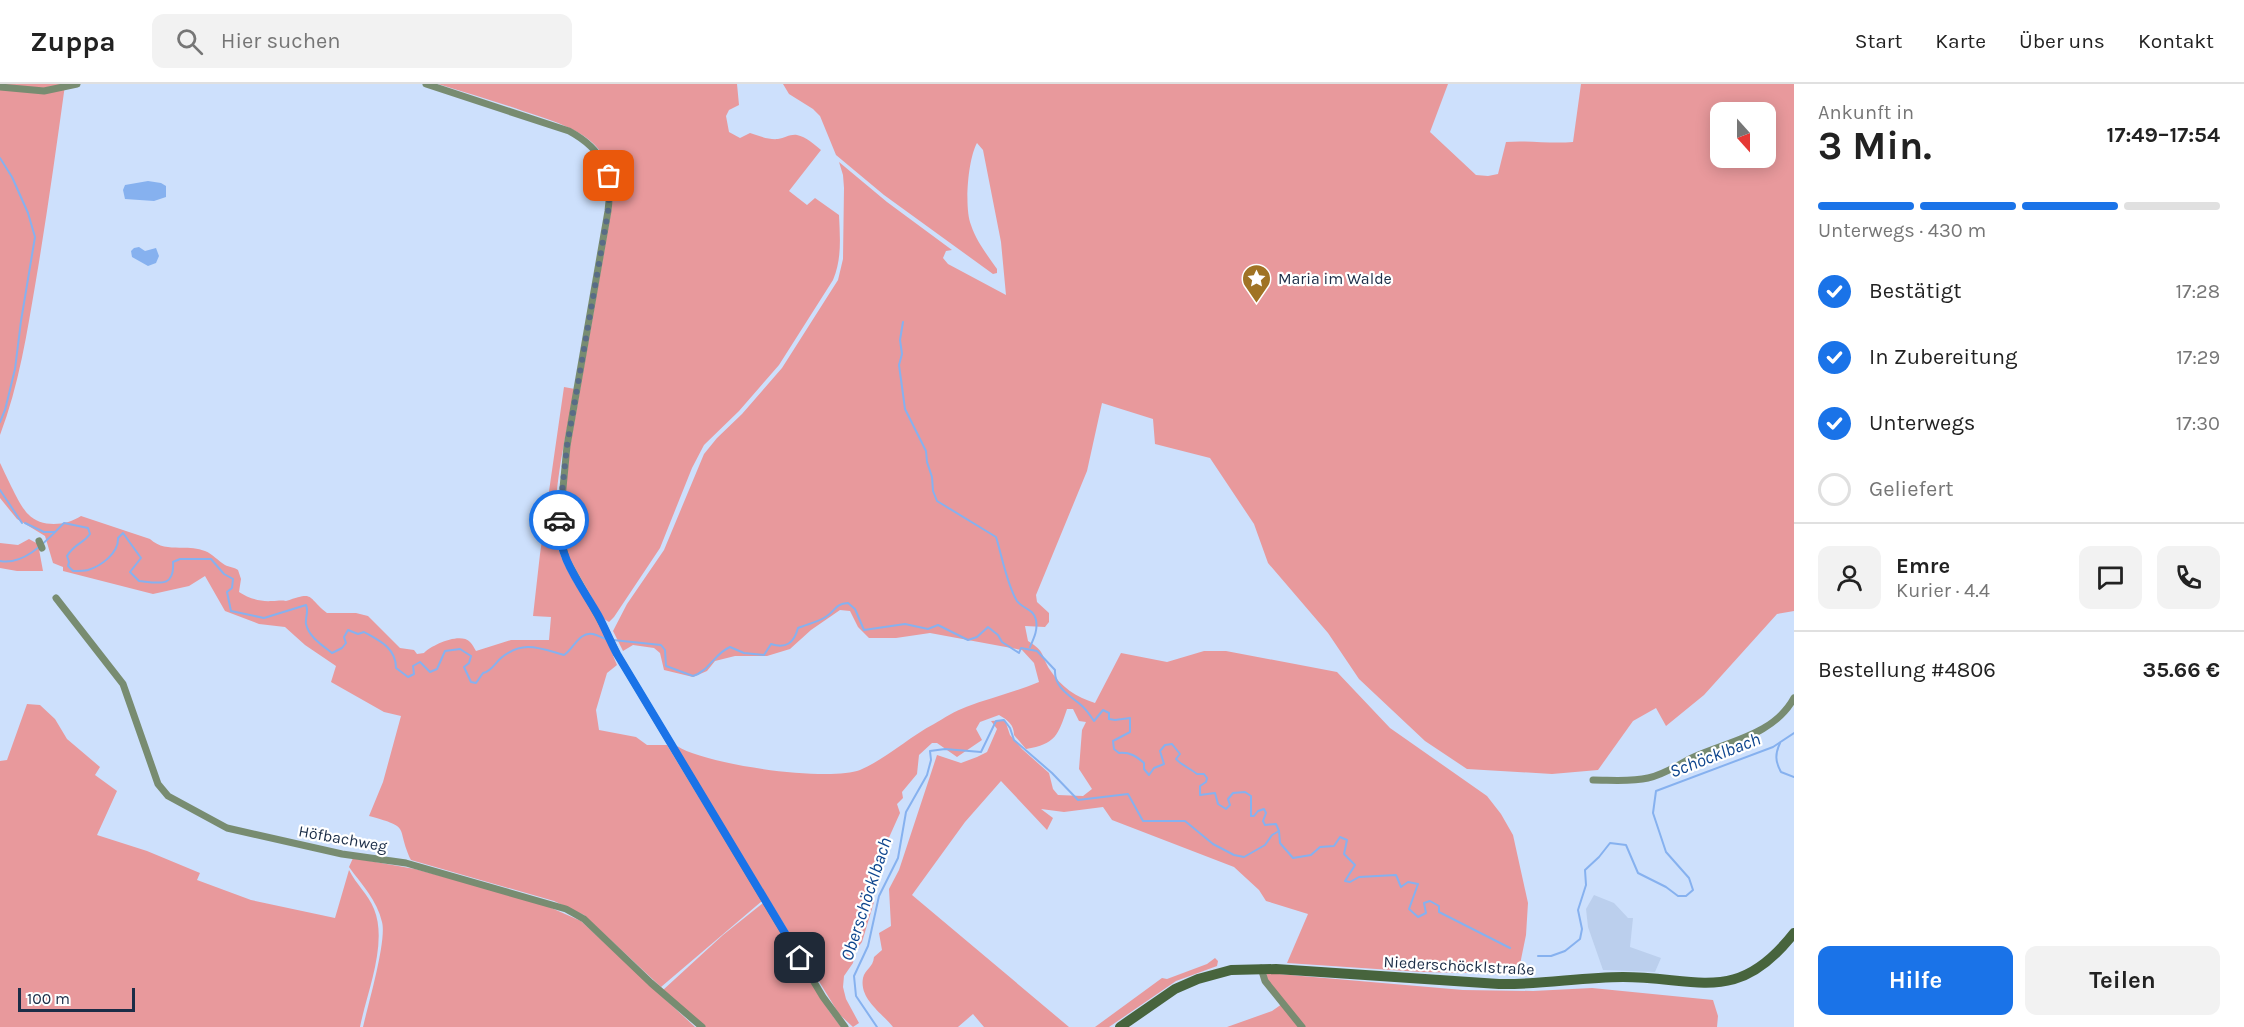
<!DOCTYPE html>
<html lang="de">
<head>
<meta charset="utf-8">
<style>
	:root { --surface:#fff; --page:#f2f2f2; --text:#222; --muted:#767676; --line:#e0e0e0; --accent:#1a73e8 }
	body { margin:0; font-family:Karla,sans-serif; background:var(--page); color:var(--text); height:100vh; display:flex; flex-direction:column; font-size:22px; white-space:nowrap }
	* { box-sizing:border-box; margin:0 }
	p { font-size:20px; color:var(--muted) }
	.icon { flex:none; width:33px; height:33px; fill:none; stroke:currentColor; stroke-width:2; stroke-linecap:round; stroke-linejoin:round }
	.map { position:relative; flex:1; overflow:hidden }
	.panel { display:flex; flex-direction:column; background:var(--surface); width:450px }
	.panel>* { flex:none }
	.needle { width:39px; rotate:159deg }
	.tools { position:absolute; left:1710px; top:18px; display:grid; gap:12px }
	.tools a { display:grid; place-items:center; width:66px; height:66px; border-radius:12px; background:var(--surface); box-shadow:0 3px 15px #0003; font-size:30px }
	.scale { position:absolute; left:18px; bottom:15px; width:117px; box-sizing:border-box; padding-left:6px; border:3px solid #1b2d47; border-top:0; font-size:16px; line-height:21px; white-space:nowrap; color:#1b2d47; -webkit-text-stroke:4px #fff; paint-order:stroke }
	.pin { position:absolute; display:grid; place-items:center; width:51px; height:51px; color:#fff; margin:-26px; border-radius:12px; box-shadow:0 3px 9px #0006 }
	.courier { position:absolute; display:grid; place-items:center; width:60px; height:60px; margin:-30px; border:4px solid #1a73e8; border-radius:50%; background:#fff; color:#222; box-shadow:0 2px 8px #0007 }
	.overview em { font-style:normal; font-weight:700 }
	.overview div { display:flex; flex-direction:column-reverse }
	.overview { display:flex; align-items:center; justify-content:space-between; height:102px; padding:0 24px }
	h1 { font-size:39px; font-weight:700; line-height:45px }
	.bar { display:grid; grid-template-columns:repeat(4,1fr); gap:9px 6px; align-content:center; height:72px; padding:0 24px }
	.bar i { height:8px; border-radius:4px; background:var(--line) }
	.bar .on { background:var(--accent) }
	.bar p { grid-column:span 4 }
	.line { display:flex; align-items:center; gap:15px; padding:0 24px; border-top:2px solid var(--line) }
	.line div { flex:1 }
	.round { display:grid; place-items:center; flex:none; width:63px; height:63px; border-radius:12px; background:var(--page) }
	ol { padding:0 24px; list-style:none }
	li { display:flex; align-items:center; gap:18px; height:66px }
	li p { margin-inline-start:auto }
	li .icon { padding:6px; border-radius:50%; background:var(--accent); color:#fff; stroke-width:4 }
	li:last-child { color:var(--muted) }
	li i { width:33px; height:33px; border:3px solid var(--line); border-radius:50% }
	.cta { display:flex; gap:12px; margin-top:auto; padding:12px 24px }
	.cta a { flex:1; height:69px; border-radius:12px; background:var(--accent); color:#fff; font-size:24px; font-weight:700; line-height:69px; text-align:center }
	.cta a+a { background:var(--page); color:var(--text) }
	header { display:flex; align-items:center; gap:36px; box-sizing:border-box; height:84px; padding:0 30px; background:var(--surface); border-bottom:2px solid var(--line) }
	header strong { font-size:28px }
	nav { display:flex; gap:33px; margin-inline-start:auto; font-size:21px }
	.search { width:420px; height:54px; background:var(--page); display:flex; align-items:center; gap:15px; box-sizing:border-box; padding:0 21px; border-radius:12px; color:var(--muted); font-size:22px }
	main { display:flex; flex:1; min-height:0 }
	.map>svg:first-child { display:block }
	.built { fill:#bbcfed }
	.green { fill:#e8999c; fill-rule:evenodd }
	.water { fill:#86b1ef }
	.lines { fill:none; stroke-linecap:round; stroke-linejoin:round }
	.stream { stroke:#86b1ef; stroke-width:2 }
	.street { stroke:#788c71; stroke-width:7 }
	.secondary { stroke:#47643d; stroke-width:10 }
	.done { stroke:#596c86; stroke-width:6; stroke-dasharray:0 10.8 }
	.route { stroke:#1a73e8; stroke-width:8 }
	.labels { text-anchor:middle; stroke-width:4.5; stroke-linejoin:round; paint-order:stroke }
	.poi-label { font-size:16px; fill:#1b2d47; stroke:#fff; text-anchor:start }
	.street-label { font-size:16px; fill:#1b2d47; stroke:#fff }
	.water-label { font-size:18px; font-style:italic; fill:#0f468e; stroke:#fff }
</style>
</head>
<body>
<header>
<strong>Zuppa</strong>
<div class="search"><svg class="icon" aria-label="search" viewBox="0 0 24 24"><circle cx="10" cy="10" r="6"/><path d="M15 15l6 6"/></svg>Hier suchen</div>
<nav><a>Start</a><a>Karte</a><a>Über uns</a><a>Kontakt</a></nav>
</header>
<main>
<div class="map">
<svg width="1794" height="943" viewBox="0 0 1794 943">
	<rect width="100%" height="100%" fill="#cde0fc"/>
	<polygon class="built" points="1594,811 1614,819 1628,834 1633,834 1630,863 1661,874 1655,888 1603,886 1588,843 1586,825"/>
	<g class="green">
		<path d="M0,0H69L65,1C56,66 47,131 36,196C27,249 19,301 0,351Z"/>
		<path d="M438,0H737L739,21L729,26L726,32L729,48L740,54L750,49C759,52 769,56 778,55C785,54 790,50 797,51C806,53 814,60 821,66L789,107L807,121L815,114L839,131C840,153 842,175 833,196L779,281L739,327L704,361L692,384L660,464L614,533L609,538L604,535L566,468L562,441L570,363L611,128C621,58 579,45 523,27C495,17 466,9 438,0Z"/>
		<path d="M783,0H1448L1430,48L1476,91L1488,92L1498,90L1506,58C1528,56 1550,60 1573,58L1581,0H1794V527L1777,530L1704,611L1666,642L1656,624L1633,637L1598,686L1552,690L1467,685L1425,657L1359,595L1328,549L1268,479L1254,440L1210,374L1155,360L1153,335L1102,319L1087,387L1036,511L1037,518L1049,529V538L1045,543L1025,542L1028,557C1046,568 1040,570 1050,586C1061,603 1076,613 1095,619L1121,569L1167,578L1204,567H1226L1337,588L1390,644L1487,712L1501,730L1513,751L1528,819L1526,851L1518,890L1421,888L1287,879L1308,830L1266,817L1259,806L1234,783L1112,736L1103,723L1064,728L1041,725L1053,734L1047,746L1001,697L965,738L912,811L1069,943H984L973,930L958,943H893C882,929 859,915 863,894C865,885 873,884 874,873L882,866L879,849L891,842L889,805L899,786L937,671L961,679L977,673L987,668L997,645L991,637L1005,636L1010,651L1022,665L1049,689L1053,705L1058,711L1083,712L1092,705L1079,685L1082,646L1086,638L1079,637L1073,625H1067C1058,651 1056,660 1026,665L1014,651C1014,641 1008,636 999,631L980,638L976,645L982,656L957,673L937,659H932L919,671L917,690L902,708L903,714L897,720L900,729L887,758L882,789L872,803L874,818L862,858L855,867L853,879L844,892L843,903L846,915L859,939L853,943L839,930L685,678L677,662C706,681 828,698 860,686C886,675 909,653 934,640C944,634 955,627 966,623C990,614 1015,608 1039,598L1034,579L1022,566L930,549L896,554H869L858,543L850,527L840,526L811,546L790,565L767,572H735L715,577L707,587L693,593L664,586L660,569L654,564L633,561L623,567L613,547L627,520L664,466L704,370L717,354L742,330L782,284L838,196L843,175L844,104L843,91L839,78L887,118L952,166L946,167L943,174L948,180L1006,211L1001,158L983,66L977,59C968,75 964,124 971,141C976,157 988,172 997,185V189L993,190L884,111L836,71L820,32L813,25L789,10ZM1720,28H1766V74H1720Z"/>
		<path d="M564,303L575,305C567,345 547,429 559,467C567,490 582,511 595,531C604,547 610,564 617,581L607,589L596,626L599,646L636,653L647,661H667L762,817L661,903L584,831L554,817L411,776C395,742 413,744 369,732L383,698L401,632L384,628L331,598L336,582L305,561L285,543L259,540L225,527L205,492L189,502L153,510L63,487V483L53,479L45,452L17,435L0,414V379C6,391 20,423 28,430C41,444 66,442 81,432L150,455C166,470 186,459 205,467C213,470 218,477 225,481C229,483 234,483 238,486L241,495L239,508C248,514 260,518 272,517C278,517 280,516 286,517C315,507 306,512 327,529H356L368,532L400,564L414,566L417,570L424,569C432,561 460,548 470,558C473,561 474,564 476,567L511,556H549L551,533L533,532L540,470Z"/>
		<polygon points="29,455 38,460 43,487 17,487 0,484 0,459 18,461"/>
		<path d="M27,620L40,621L55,635L67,655L100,683L95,691L117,707L97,751L147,767L200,789L197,796L251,816L335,834L349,786C356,800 368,810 374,825C388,859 367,908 360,943H0V677L7,676Z"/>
		<path d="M353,774L415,785L540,819L581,837L695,943H363C368,921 387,856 382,838C377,816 362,801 349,783Z"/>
		<polygon points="763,819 829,927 841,943 704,943 663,906 723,851"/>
		<polygon points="1215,874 1218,877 1217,882 1176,897 1109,943 1095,943 1162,894 1167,895 1207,880"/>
		<polygon points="1268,889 1463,906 1533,907 1592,904 1713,916 1718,932 1717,943 1303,943 1271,903 1265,892"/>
		<polygon points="1282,920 1299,943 1227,943 1272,927"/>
	</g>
	<g class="water">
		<polygon points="148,97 161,99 166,102 166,113 154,117 125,115 123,106 125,101"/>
		<polygon points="139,163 145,167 156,164 159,172 156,179 148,182 132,173 131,167 134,164"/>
	</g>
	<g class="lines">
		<g class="stream">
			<polyline points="0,74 12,93 28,129 35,153 21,237 15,285 5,326 0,338"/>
			<path d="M903,238L900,256L902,270L899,281L905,325L926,367L927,378L932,393L933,407L937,417L996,453C1002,472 1007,501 1017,517C1023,525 1034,525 1036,536C1038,546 1034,554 1030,563"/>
			<polyline points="0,406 22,439"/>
			<polyline points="25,439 44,448 55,448"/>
			<path d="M0,477C25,482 48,455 64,439L88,444L90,450C83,460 75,459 67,472L69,478L68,482L73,487C77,487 84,487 88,486C101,482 119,469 118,454L123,449L141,474L130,488L139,497C159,499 175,504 173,478L180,475H211L224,490L233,495L232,504L227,508L231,527L264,534L306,521C309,528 305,533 306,540C309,553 322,561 332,569L342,564L346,559L344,553L348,546L358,550L364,548C380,557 396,564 396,584L408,593L414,590L413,582L420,578L430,588L437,585L445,567L460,565L471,572L469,579L464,583L471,598L476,599L483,589C492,587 494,580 501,574C523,556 539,564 564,571C573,566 579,547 593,550C597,551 603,554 608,556"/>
			<path d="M613,556L661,561L665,566L666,582L693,592C709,587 715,569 730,563L744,569L764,571L771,560C786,565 794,559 798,544C807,540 819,538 827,532C836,526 835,520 848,519L855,525L864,546L905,540L928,545L938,541L968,556L977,553L988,543L998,551L1002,558L1019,569L1021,564L1037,567L1055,586C1054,603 1069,611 1081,621C1086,625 1090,631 1094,637L1103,626L1109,629V635L1115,636L1130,634V648L1113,657L1114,665L1119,669C1130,668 1136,672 1144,679V685L1149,691L1154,684L1164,680L1160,667L1165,661L1172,660L1180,670L1176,675C1180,680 1191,685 1197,690H1204L1207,694L1206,698L1200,702V711L1215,709L1218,720L1226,725L1230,721L1228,715L1233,709L1245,708L1251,712V732H1254L1258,727L1264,725L1266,729L1263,737L1265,741L1276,740L1279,747L1280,759L1293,774L1311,771L1320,763L1334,762L1340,753L1347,756L1344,770L1355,781L1345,797L1350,798L1359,793L1396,791L1401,803L1408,798L1418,800L1409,825L1418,833L1426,829L1424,819L1430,817L1439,822V828L1510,864"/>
			<path d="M1780,659C1775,670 1775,677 1781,688L1794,693"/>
			<polyline points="1538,872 1551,872 1565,867 1580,855 1582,845 1578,826 1586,801 1585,786 1599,773 1610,759 1626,761 1638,789 1666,803 1678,812 1686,812 1693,806 1689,794 1666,768 1653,729 1656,707 1773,663 1794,649"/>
			<polyline points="877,943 856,912 854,892 868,862 879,812 898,774 906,728 927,691 931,676 930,667 945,665 981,668 996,637 1004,636 1010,644 1014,656 1052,689 1078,716 1128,710 1143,737 1185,737 1213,760 1234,771 1244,773 1265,761 1272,751 1279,747"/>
		</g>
		<g class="street">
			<path d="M426,0L569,47C604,66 613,89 608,127L567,362L559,446L566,475L604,543L617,570L823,913L845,943"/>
			<polyline points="0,3 44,7 77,0"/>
			<polyline points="39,457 42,464"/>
			<polyline points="56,514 123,600 158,700 168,712 227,744 342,770 406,779 566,825 584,835 651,899 702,943"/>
			<path d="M1593,696C1611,696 1631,698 1648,694C1664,691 1679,680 1694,673C1729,657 1774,651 1794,614"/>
			<polyline points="1261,884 1265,897 1302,943"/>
		</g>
		<path class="secondary" d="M1120,943L1175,905L1198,895L1231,886L1276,885L1499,900C1541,901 1581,893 1623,893C1698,893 1737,922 1794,849"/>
	</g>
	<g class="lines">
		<polyline class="done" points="559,436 567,362 608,128 610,101 609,92"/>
		<path class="route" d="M559,436C557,473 581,501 598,531C605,544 610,557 617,570L800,874"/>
	</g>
	<defs>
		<symbol id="sight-pin" viewBox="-11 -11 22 30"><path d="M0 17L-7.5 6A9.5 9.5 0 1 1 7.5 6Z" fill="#a07324" stroke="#fff"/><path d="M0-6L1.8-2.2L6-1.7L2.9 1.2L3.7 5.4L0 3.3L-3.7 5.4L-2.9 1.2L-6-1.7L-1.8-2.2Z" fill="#fff"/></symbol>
	</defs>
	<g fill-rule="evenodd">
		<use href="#sight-pin" x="1240" y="178" width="33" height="45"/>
	</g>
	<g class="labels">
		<g class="poi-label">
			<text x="1278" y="200">Maria im Walde</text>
		</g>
		<g class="street-label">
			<text transform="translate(343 754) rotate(10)" y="6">Höfbachweg</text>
			<text transform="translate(1459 881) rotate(3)" y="6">Niederschöcklstraße</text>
		</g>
		<g class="water-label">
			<text transform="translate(1715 671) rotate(-21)" y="6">Schöcklbach</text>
			<text transform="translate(866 815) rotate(-72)" y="6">Oberschöcklbach</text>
		</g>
	</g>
</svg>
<div class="tools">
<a><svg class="needle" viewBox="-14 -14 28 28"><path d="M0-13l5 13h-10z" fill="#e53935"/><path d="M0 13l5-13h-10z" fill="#767676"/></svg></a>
</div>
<div class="scale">100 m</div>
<div class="pin" style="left:609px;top:92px;background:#ea580c"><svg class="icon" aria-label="bag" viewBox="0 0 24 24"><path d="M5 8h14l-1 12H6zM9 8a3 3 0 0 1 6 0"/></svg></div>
<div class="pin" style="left:800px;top:874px;background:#1f2937"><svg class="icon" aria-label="home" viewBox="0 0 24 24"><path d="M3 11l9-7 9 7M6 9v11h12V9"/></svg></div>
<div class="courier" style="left:559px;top:436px"><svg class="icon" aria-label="car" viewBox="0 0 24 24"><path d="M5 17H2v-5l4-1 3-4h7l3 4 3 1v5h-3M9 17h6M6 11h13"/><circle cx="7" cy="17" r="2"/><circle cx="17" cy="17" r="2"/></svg></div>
</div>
<section class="panel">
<div class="overview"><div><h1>3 Min.</h1><p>Ankunft in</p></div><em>17:49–17:54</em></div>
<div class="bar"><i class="on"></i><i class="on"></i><i class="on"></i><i></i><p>Unterwegs · 430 m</p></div>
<ol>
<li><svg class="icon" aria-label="check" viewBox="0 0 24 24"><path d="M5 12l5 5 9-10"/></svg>Bestätigt<p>17:28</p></li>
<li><svg class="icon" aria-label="check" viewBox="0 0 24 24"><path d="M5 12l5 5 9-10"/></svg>In Zubereitung<p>17:29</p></li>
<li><svg class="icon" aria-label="check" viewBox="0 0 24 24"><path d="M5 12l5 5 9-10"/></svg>Unterwegs<p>17:30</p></li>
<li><i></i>Geliefert</li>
</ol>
<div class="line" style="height:108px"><a class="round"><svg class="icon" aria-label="person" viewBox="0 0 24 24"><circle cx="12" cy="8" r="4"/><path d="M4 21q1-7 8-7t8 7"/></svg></a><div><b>Emre</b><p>Kurier · 4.4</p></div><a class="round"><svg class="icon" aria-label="chat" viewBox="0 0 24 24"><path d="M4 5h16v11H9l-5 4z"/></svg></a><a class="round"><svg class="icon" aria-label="phone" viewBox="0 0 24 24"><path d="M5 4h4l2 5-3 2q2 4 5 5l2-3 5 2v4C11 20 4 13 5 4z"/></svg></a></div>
<div class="line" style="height:78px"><div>Bestellung #4806</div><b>35.66 €</b></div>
<div class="cta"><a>Hilfe</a><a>Teilen</a></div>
</section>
</main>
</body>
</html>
